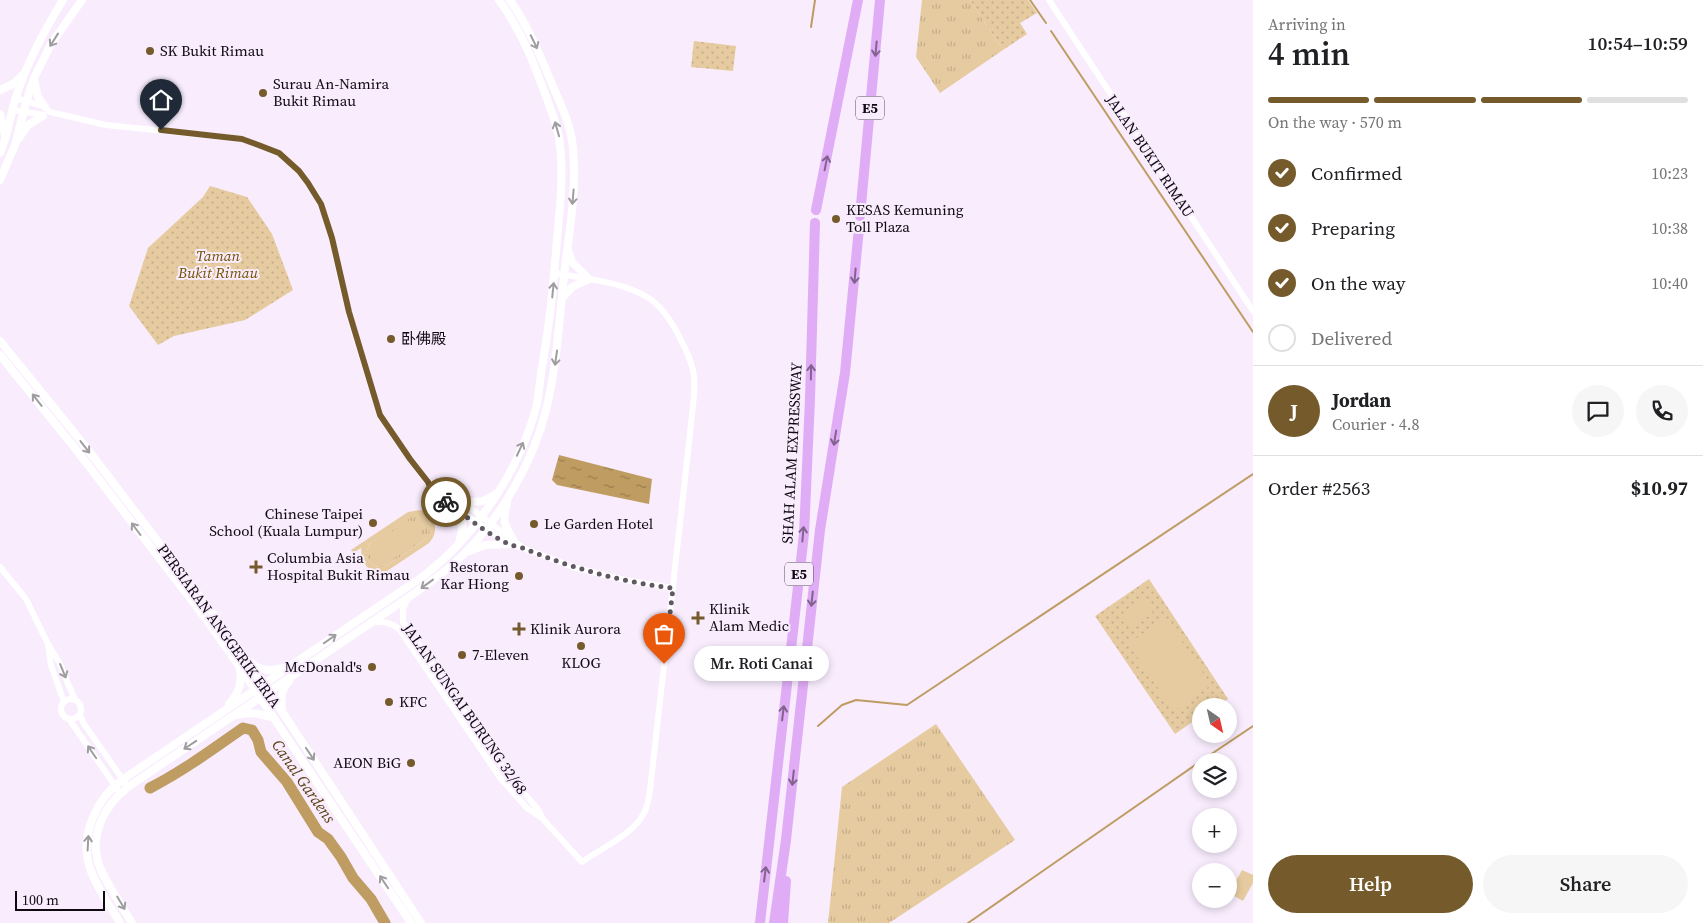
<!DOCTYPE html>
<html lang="en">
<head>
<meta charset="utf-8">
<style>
	:root { --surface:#fff; --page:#f6f6f6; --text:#202124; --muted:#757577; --line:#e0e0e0; --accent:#755a2c }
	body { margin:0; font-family:"Source Serif 4","Noto Sans SC",serif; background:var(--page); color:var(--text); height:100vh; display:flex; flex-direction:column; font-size:19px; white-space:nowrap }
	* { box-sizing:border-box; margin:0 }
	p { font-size:16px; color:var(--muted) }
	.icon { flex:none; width:28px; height:28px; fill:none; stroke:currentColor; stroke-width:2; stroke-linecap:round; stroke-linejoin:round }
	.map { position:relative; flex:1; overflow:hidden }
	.details { display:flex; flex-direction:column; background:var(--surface); width:450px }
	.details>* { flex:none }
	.needle { width:32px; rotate:146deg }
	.buttons { position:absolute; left:1192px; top:698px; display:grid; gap:10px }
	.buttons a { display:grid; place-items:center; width:45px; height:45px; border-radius:50%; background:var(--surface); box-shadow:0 2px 8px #0003; font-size:25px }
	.scale { position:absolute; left:15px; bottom:12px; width:90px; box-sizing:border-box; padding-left:5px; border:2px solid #0f0912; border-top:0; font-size:14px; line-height:18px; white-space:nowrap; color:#0f0912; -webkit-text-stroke:4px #f8ecfd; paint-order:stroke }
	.pin { position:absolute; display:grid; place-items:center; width:42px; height:42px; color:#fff; margin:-51px -21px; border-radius:50% 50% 50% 0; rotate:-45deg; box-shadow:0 0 5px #0007 }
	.pin .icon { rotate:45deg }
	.courier { position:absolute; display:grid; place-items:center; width:50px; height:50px; margin:-25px; border:4px solid #755a2c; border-radius:50%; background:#fff; color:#222; box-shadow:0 1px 6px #0007 }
	.bubble { position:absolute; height:35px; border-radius:18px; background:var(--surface); box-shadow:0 2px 8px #0003; font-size:16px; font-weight:600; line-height:35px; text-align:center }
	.headline em { font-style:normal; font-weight:600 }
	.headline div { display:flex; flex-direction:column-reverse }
	.headline { display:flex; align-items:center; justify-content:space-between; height:85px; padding:0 15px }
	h1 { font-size:32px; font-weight:600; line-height:38px }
	.bar { display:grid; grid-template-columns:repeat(4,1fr); gap:8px 5px; align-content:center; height:60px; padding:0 15px }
	.bar i { height:6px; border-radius:4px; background:var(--line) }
	.bar .active { background:var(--accent) }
	.bar p { grid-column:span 4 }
	.line { display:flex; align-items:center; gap:12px; padding:0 15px; border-top:1px solid var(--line) }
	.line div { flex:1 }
	.round { display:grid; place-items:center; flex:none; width:52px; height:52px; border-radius:26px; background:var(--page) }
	ol { padding:0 15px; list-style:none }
	li { display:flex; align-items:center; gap:15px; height:55px }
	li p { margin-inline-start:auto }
	li .icon { padding:5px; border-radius:50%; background:var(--accent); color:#fff; stroke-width:4 }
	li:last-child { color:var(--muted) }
	li i { width:28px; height:28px; border:2px solid var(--line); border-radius:50% }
	.action { display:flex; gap:10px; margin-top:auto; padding:10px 15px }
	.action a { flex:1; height:58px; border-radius:30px; background:var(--accent); color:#fff; font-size:20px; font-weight:600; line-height:58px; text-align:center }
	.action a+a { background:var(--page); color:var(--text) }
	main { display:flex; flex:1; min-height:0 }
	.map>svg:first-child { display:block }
	.grass { fill:url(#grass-tufts) }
	.park { fill:url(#park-dots) }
	.garden { fill:#e6cba0; fill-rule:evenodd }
	.water { fill:url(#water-ripples) }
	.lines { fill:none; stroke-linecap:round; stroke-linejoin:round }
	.stream { stroke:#bf9c61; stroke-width:2 }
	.river { stroke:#bf9c61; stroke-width:11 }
	.tertiary { stroke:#fff; stroke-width:6 }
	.secondary { stroke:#fff; stroke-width:8 }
	.motorway { stroke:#e0acf6; stroke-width:10 }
	.oneway { stroke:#9f9da0 }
	.oneway2 { stroke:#82638f }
	.done { stroke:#615864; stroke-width:5; stroke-dasharray:0 9 }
	.route { stroke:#755a2c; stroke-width:6 }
	.poi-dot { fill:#755a2c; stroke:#f8ecfd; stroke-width:2 }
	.labels { text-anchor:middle; stroke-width:4; stroke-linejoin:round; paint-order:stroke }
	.shield { fill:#f8ecfd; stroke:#554d58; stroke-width:1 }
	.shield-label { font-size:14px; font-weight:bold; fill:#0f0912 }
	.poi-label { font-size:15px; fill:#0f0912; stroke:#f8ecfd; text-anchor:start }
	.street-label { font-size:15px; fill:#0f0912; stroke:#f8ecfd }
	.park-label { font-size:15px; font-style:italic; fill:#725001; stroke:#f8ecfd }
	.water-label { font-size:16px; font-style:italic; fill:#594111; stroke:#f8ecfd }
</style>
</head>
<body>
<main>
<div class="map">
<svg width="1253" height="923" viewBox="0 0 1253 923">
	<defs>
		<pattern id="grass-tufts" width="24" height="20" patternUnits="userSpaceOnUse" patternTransform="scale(1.25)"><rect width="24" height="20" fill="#e6cba0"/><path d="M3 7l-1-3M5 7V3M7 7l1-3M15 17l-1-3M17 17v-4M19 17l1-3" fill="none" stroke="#c4ad89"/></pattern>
		<pattern id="park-dots" width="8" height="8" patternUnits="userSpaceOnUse" patternTransform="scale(1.25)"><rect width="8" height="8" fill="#e6cba0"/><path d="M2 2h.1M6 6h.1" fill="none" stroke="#c4ad89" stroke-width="1.8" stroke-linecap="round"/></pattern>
		<pattern id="water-ripples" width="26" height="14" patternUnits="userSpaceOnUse" patternTransform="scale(1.25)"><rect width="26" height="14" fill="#bf9c61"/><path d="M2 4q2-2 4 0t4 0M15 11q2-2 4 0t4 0" fill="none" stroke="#9a7d4f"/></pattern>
	</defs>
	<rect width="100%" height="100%" fill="#f8ecfd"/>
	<g class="grass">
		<polygon points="922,0 970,0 1003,50 940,93 916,57"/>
		<path d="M413,515L423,516L428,520L430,525V535L426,539L385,567C376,568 369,564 366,555L369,544Z"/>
		<polygon points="936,724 1015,840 889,923 828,923 842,787"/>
	</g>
	<g class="park">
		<polygon points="970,0 1028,0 1037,13 1020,23 1027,34 1003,50"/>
		<polygon points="694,41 736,46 733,71 691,67"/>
		<polygon points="210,186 247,197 272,234 293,290 245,320 174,336 158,345 129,306 148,248 203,197"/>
		<polygon points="1149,579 1228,699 1216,706 1201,706 1201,716 1175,734 1095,616"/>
	</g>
	<g class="garden">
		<path d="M420,510C436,515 440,531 429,543L387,571L382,572L374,571L367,567L362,560L361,548L353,553L351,550L408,512ZM413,516H423L428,520L430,525L429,535L426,539L385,567C376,568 369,564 366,555L369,544Z"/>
		<polygon points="410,520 423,539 385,564 372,544"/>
		<polygon points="1144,600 1153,613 1130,629 1121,615"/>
		<polygon points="1166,618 1211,685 1174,711 1128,644"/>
		<polygon points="1242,870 1253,875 1253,883 1243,901 1229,893"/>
	</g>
	<polygon class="water" points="559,455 652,479 649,504 557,485 552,480"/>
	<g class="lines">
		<g class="stream">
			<polyline points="1030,0 1046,23"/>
			<polyline points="811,27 815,0"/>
			<polyline points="1051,31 1253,332"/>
			<polyline points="818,726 842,705 856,700 907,705 1253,474"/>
			<polyline points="1201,761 1253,726"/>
			<polyline points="968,923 1201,761"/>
		</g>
		<path class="river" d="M150,788C183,771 213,749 243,728L252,730L258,740L261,752L287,782L318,832L328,839L341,857L353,878L371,899L385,923"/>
		<g class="tertiary">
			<polyline points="1049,0 1253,311"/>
			<polyline points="16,98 45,107 50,112 106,125 242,139 279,153 299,171 316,194 325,215 332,238 341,281 353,328 380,415 410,459 428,483 437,485 464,503 523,548"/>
			<polyline points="13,110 44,115"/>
			<polyline points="428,483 432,491 441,498 509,544 523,548 576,568 625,580 673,588"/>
			<polyline points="0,567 26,599 48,644 59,662 75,700"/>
			<polyline points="408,599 403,609 403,622 508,775 537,808 542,817"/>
			<path d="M373,622C384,622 392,622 400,630L501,779L527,808L542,818L582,862C600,849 635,833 644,813C648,806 649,798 650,790L690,434C691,419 696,391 694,377C693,364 686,350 680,338C673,324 661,305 647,297C620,281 584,279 555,273"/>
			<polyline points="48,644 51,665 64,702"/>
			<circle cx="71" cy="709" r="10"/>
			<polyline points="80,715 84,724 128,787"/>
			<polyline points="69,719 120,793"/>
		</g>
		<g class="secondary">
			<polyline points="34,80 38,97 45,107"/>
			<polyline points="0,90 13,84 23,75"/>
			<polyline points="0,114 5,135"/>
			<polyline points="19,138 28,125 43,116"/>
			<path d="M0,153C8,135 10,116 16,97C27,62 44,31 63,0"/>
			<polyline points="0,180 15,145 26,102 34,78 51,44 82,0"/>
			<polyline points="564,296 572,287 589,279 572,262 568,250"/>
			<polyline points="0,341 85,446 214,615 283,713 421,923"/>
			<polyline points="0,355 78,452 206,619 239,666 411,923"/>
			<polyline points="464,503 483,501 496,494"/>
			<path d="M507,503C503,520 503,524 513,539"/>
			<path d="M456,509C465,524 463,527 459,543"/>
			<polyline points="470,551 485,545 509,544"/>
			<path d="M251,662C259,672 272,671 284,668"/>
			<path d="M229,704C239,693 242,684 240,669"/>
			<path d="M282,712C281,700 280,691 289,681"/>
			<path d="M237,715C251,711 261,714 274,718"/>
			<path d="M120,923C110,905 94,884 89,865C80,834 97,798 122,780L425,575C476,535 519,471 536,408C539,395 540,380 542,367C549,328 553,290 556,251C559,213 565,175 559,138C557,125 552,113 548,102C535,65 522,32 499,0"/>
			<path d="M132,923C123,908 100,875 97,858C91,831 106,804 128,787L409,597C428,584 448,570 465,553C501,517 534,460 546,410C557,366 559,321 564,276C569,233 577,191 573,148C571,125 561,105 552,84C540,55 528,26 510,0"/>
		</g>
		<g class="motorway">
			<polyline points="816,210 858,0"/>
			<polyline points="860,216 880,0"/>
			<polyline points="760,923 804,534 810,399 815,223"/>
			<polyline points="774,923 786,840 820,530 845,373 859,228"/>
			<polyline points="783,923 786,881"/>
		</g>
	</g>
	<defs><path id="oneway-shaft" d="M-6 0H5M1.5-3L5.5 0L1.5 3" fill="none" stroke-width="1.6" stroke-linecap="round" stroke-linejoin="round" transform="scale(1.25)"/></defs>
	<g class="oneway">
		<use href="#oneway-shaft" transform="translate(54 40) rotate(122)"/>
		<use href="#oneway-shaft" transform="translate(534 42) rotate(64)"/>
		<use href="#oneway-shaft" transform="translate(557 129) rotate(-106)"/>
		<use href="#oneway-shaft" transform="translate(573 197) rotate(95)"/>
		<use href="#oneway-shaft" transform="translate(553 290) rotate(-84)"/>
		<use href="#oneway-shaft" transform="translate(556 358) rotate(98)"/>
		<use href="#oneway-shaft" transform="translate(37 400) rotate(-128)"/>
		<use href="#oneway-shaft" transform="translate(85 447) rotate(52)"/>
		<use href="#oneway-shaft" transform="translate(520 449) rotate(-65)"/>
		<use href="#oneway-shaft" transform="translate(136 529) rotate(-127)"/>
		<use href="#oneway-shaft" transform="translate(427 584) rotate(144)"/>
		<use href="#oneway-shaft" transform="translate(330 639) rotate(-35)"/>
		<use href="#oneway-shaft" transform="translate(63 671) rotate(68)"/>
		<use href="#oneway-shaft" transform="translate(190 745) rotate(146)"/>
		<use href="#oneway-shaft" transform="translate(92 752) rotate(-124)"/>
		<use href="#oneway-shaft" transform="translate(310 754) rotate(56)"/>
		<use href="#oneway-shaft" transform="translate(88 843) rotate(-87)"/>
		<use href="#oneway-shaft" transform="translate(384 882) rotate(-124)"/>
		<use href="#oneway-shaft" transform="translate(121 903) rotate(59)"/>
	</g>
	<g class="oneway2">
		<use href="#oneway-shaft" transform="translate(876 49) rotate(95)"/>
		<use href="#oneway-shaft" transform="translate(826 163) rotate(-79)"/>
		<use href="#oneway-shaft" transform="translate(855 276) rotate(95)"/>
		<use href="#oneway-shaft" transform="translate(811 372) rotate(-89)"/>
		<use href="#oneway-shaft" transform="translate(835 438) rotate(99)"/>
		<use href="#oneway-shaft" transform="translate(803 534) rotate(-85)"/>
		<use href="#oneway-shaft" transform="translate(812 599) rotate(96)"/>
		<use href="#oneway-shaft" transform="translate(783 713) rotate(-83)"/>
		<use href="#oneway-shaft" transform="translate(793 778) rotate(96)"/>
		<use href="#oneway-shaft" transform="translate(765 874) rotate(-83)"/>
	</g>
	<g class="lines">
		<path class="done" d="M446,502C465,515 501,546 523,548C571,568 621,582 673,588L664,664"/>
		<polyline class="route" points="161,130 242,139 261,146 279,153 299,171 308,183 321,204 332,238 349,312 380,415 410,459 428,482 432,491 446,502"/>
	</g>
	<g class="poi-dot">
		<circle cx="150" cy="51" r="5"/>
		<circle cx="263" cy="93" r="5"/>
		<circle cx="836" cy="219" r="5"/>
		<circle cx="391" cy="339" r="5"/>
		<circle cx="373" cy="523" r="5"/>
		<circle cx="534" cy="524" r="5"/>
		<path d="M253.5 559.5h5v5h5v5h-5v5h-5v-5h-5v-5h5z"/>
		<circle cx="519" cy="576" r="5"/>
		<path d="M695.5 610.5h5v5h5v5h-5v5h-5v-5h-5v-5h5z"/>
		<path d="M516.5 621.5h5v5h5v5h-5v5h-5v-5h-5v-5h5z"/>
		<circle cx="581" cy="646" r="5"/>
		<circle cx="462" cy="655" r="5"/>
		<circle cx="372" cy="667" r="5"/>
		<circle cx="389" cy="702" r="5"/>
		<circle cx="411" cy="763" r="5"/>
	</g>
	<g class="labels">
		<g class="shield">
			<rect x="856" y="96.5" width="28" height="23" rx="4"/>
			<rect x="785" y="562.5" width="28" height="23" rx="4"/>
		</g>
		<g class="shield-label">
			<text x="870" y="113">E5</text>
			<text x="799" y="579">E5</text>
		</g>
		<g class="poi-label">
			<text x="160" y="56">SK Bukit Rimau</text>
			<text x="273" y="89">Surau An-Namira<tspan x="273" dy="17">Bukit Rimau</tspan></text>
			<text x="846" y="215">KESAS Kemuning<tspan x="846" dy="17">Toll Plaza</tspan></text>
			<text x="401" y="344">卧佛殿</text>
			<text x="363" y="519" text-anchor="end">Chinese Taipei<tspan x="363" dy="17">School (Kuala Lumpur)</tspan></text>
			<text x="544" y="529">Le Garden Hotel</text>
			<text x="267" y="563">Columbia Asia<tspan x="267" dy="17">Hospital Bukit Rimau</tspan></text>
			<text x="509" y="572" text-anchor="end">Restoran<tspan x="509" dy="17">Kar Hiong</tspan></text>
			<text x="709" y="614">Klinik<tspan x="709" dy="17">Alam Medic</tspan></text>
			<text x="530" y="634">Klinik Aurora</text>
			<text x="472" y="660">7-Eleven</text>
			<text x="581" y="668" text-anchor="middle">KLOG</text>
			<text x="362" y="672" text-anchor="end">McDonald's</text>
			<text x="399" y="707">KFC</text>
			<text x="401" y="768" text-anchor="end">AEON BiG</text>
		</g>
		<g class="street-label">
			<text transform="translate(1150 156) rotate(56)" y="5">JALAN BUKIT RIMAU</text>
			<text transform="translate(792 453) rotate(-87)" y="5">SHAH ALAM EXPRESSWAY</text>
			<text transform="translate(219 626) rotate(54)" y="5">PERSIARAN ANGGERIK ERIA</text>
			<text transform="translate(465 709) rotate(55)" y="5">JALAN SUNGAI BURUNG 32/68</text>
		</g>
		<g class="park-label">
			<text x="218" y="261">Taman<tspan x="218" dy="17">Bukit Rimau</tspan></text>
		</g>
		<g class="water-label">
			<text transform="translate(304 781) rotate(55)" y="6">Canal Gardens</text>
		</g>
	</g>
</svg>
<div class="buttons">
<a><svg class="needle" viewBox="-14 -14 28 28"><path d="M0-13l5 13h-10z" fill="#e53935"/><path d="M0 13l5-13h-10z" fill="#757577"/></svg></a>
<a><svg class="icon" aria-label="layers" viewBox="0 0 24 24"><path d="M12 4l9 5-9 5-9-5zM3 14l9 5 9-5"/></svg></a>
<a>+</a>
<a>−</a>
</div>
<div class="scale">100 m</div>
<div class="pin" style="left:664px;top:664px;background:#ea580c"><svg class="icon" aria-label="bag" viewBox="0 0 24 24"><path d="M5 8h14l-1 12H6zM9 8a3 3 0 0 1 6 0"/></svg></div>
<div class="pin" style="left:161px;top:130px;background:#1f2937"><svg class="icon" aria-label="home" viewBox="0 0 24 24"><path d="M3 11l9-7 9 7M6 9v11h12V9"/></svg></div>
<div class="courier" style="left:446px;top:502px"><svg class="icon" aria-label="bike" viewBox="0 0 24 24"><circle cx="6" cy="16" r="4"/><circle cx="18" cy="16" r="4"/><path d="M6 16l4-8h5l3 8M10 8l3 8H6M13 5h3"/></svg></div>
<div class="bubble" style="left:694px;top:646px;width:135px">Mr. Roti Canai</div>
</div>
<section class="details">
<div class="headline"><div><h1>4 min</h1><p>Arriving in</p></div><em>10:54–10:59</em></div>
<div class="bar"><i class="active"></i><i class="active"></i><i class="active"></i><i></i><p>On the way · 570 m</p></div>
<ol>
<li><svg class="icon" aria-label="check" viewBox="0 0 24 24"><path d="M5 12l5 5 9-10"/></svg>Confirmed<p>10:23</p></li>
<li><svg class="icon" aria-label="check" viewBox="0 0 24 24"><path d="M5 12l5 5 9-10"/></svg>Preparing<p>10:38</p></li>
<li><svg class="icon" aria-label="check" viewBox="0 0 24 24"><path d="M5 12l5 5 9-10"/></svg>On the way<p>10:40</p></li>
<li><i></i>Delivered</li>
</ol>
<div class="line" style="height:90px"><b class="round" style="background:var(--accent);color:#fff">J</b><div><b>Jordan</b><p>Courier · 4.8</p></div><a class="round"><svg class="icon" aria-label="chat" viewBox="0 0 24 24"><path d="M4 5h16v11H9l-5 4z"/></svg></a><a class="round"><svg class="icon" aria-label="phone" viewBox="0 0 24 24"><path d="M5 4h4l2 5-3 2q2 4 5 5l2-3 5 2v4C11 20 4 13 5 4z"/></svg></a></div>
<div class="line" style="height:65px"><div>Order #2563</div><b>$10.97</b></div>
<div class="action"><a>Help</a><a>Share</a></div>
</section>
</main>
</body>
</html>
